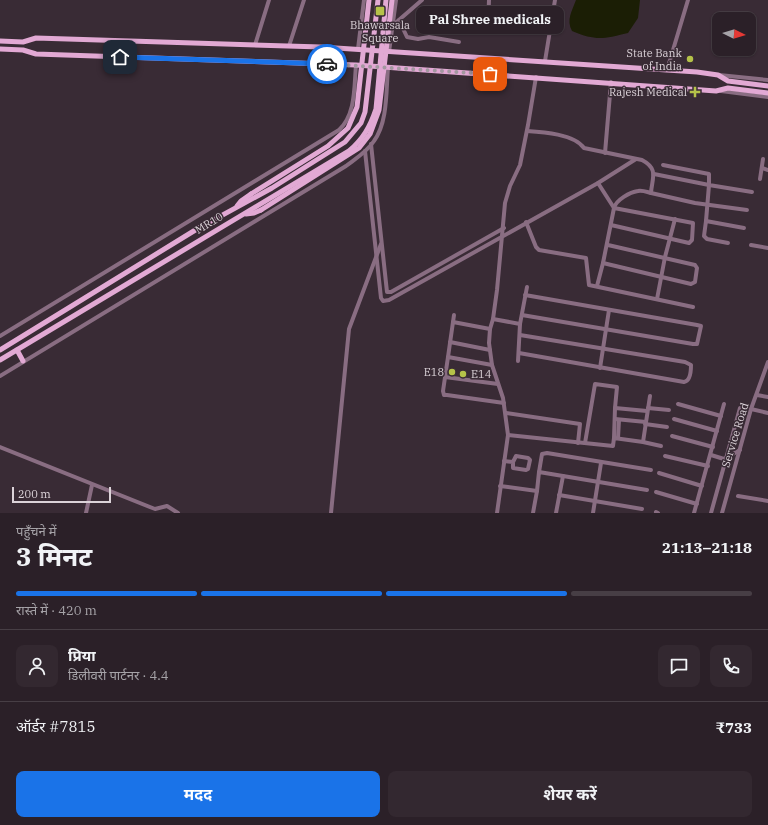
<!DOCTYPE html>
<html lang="hi">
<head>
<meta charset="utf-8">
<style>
	:root { --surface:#2b2028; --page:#332830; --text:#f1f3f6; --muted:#a6a3a8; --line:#473e45; --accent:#1a73e8 }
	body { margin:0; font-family:"IBM Plex Serif","Noto Sans Devanagari",serif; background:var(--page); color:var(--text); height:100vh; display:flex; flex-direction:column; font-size:15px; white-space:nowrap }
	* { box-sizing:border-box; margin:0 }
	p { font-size:13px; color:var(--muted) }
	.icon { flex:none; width:22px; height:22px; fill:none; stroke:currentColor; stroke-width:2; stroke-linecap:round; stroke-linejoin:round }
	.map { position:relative; height:513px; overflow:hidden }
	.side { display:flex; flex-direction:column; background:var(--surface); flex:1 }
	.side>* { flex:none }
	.needle { width:26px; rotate:95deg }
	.fabs { position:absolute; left:712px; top:12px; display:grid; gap:8px }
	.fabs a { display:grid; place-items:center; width:44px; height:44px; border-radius:8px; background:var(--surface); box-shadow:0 1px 3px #0004,0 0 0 1px var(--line); font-size:20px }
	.scale { position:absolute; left:12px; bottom:10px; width:99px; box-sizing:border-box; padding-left:4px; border:2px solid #dcd3d9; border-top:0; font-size:11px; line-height:14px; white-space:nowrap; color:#dcd3d9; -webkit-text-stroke:3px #392b35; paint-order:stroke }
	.pin { position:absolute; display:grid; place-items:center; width:34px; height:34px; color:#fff; margin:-17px; border-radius:8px; box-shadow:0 2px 6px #0006 }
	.courier { position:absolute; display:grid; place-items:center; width:40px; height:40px; margin:-20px; border:3px solid #1a73e8; border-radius:50%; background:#fff; color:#222; box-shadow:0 1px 5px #0007 }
	.bubble { position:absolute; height:28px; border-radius:8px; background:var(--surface); box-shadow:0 1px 3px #0004,0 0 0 1px var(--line); font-size:13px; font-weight:700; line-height:28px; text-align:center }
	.summary em { font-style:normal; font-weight:700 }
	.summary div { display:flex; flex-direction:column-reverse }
	.summary { display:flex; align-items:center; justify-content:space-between; height:68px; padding:0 16px }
	h1 { font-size:26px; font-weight:700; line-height:30px }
	.bar { display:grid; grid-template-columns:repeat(4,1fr); gap:6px 4px; align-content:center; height:48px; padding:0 16px }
	.bar i { height:5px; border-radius:3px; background:var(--line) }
	.bar .active { background:var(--accent) }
	.bar p { grid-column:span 4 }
	.line { display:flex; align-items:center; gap:10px; padding:0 16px; border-top:1px solid var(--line) }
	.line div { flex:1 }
	.round { display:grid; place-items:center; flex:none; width:42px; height:42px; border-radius:8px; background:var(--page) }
	.action { display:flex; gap:8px; margin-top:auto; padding:8px 16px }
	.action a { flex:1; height:46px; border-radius:8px; background:var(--accent); color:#fff; font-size:16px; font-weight:700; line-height:46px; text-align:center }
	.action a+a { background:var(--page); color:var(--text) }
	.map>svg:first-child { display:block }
	.water { fill:#1b1e05 }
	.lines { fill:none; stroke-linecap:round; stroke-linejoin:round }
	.minor { stroke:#896d82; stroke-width:4 }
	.major { stroke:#e2a9d4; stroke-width:5 }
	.major-bridge { stroke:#e2a9d4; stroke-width:5 }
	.done { stroke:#a398a0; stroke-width:4; stroke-dasharray:0 7.2 }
	.route { stroke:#1a73e8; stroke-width:5 }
	.poi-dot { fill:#b5c249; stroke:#392b35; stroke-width:1.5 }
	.labels { text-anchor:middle; stroke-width:3; stroke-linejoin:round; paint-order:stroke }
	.poi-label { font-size:11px; fill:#dcd3d9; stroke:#392b35; text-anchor:end }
	.street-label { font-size:11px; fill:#dcd3d9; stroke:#392b35 }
</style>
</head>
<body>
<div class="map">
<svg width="768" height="513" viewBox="0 0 768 513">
	<rect width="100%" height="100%" fill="#392b35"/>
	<path class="water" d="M576,0H640L638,18L628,33C603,39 596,41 572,31C566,20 572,11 576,0Z"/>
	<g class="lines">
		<g class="minor">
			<polyline points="399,20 407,37 418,39 429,37 459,42"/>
			<polyline points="392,26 422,0"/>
			<polyline points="488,26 489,0"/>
			<polyline points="255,45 269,0"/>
			<polyline points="289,46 304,0"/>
			<polyline points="358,49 364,0"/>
			<polyline points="389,52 396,0"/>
			<polyline points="545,61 555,0"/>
			<polyline points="667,70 688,0"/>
			<polyline points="719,75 768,80"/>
			<polyline points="721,91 768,97"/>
			<path d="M527,131C543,132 574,134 584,148L642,160C659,169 652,178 651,193L695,203L747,210"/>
			<polyline points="371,144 387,292 391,292 504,228"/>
			<polyline points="365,151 381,298 383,301 389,300 598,183 636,159"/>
			<polyline points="605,153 611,82"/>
			<polyline points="663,165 709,174 709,185 752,192"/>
			<polyline points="762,168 768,170"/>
			<polyline points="654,174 709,185 706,221"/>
			<polyline points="760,179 763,159"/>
			<polyline points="598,183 614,208"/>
			<path d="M614,208C616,200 630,192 638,191C642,190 647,192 651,193"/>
			<polyline points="526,222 536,247 539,250 586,258 589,285 693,307"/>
			<polyline points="728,243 707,239 704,236 706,221 744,228"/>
			<polyline points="608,245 695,265 697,268 695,282 691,284 603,263 614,208 693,223 692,240 689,243 611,225"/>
			<polyline points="751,245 768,248"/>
			<polyline points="597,286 603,263"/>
			<polyline points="657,299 665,257 675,219"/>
			<polyline points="522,315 693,344 697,344 701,326 697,325 525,295"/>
			<polyline points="493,319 520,324"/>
			<polyline points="453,322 454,315"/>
			<path d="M0,336L339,130C356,114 354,87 356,65"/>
			<polyline points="450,342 490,350"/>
			<path d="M519,353L684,382C690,381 691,371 691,365L685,362L520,335"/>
			<polyline points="448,357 453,322 490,329"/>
			<polyline points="518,361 520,324 527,287"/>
			<polyline points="492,365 448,357 443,391 444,395 447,395 504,403"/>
			<polyline points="600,368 609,310"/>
			<path d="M0,376L346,166C355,159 367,152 374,141C388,122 386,90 388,68"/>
			<polyline points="445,377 498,384"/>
			<polyline points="757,395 768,397"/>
			<polyline points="678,404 721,416"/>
			<polyline points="648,408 669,410"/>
			<polyline points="751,409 768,413"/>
			<polyline points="506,413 580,424 578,443"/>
			<polyline points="615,419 646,422"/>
			<polyline points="674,419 717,431"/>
			<polyline points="645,424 667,427"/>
			<polyline points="508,435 613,446 614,438 643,442 650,396"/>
			<polyline points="672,436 713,447"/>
			<polyline points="614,438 615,408 647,411"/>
			<polyline points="618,438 619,420"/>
			<polyline points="643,442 661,446"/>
			<polyline points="585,443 595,384 617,387 615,408"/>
			<polyline points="0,447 155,509 167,506 178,513"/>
			<polyline points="711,455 724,459 740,450"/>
			<polyline points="665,456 708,466"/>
			<polyline points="504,461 513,462 516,456 528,458 530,460 528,469 526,470 513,468 513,462"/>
			<polyline points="539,472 542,454 547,453 651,470"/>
			<polyline points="659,473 702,486"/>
			<polyline points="500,486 537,491 539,472 647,490"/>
			<polyline points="656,492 697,504"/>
			<polyline points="559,495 642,509"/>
			<polyline points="738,496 768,501"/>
			<polyline points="656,512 658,513"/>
			<polyline points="86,513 92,485"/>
			<polyline points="331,513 349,329 381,244"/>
			<polyline points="497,513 508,435 503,398 492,365 489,343 490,329 493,319 497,290 505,203 510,186 520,165 528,125 536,77"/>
			<polyline points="533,513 537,491"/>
			<polyline points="556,513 563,476"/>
			<polyline points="593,513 601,463"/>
			<polyline points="694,513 724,404"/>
			<polyline points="711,513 740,408"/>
			<polyline points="722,513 751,409 768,362"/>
		</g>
		<g class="major">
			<polyline points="0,41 23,42 36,38 321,47 697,72 718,75 728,81 768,86"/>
			<polyline points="0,49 23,50 36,54 356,65 716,91 728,88 768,93"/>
			<polyline points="237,206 241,201 251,194"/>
			<polyline points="246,214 254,213 261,210"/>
			<polyline points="0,350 197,229 272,188 345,142 361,123 365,112 378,0"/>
			<polyline points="17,350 23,361"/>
			<path d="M0,360L349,151C363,139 370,127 376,109L386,0"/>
		</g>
		<g class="major-bridge">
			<polyline points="251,194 328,146 348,128 357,107 369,0"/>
			<polyline points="261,210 359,148 370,134 379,110 392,0"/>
		</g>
	</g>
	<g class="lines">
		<polyline class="done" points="327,64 490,74"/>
		<polyline class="route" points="120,57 327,64"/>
	</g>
	<g class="poi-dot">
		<rect x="375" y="6" width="10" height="10" rx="2"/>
		<circle cx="690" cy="59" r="4"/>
		<path d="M693 86h4v4h4v4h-4v4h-4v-4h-4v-4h4z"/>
		<circle cx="452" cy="372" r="4"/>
		<circle cx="463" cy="374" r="4"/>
	</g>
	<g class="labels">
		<g class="poi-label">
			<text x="380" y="29" text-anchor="middle">Bhawarsala<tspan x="380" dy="13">Square</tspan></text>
			<text x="682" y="57">State Bank<tspan x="682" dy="13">of India</tspan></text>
			<text x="687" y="96">Rajesh Medical</text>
			<text x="444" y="376">E18</text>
			<text x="471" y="378" text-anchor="start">E14</text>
		</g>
		<g class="street-label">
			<text transform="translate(209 223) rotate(-31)" y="4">MR10</text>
			<text transform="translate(735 435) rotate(-73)" y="4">Service Road</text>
		</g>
	</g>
</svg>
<div class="fabs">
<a><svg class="needle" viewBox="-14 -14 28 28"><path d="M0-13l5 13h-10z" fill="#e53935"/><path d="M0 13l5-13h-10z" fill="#a6a3a8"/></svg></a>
</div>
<div class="scale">200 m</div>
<div class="pin" style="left:490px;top:74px;background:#ea580c"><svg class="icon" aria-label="bag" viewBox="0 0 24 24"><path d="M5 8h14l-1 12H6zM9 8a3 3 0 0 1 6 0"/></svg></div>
<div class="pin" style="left:120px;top:57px;background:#1f2937"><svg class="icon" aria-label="home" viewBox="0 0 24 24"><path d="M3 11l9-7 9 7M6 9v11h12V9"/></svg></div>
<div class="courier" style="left:327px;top:64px"><svg class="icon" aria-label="car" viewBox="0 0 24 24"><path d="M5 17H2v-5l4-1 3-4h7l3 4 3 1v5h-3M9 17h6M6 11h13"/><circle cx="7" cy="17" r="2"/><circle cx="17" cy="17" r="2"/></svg></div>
<div class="bubble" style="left:416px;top:6px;width:148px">Pal Shree medicals</div>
</div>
<section class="side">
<div class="summary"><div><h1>3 मिनट</h1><p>पहुँचने में</p></div><em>21:13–21:18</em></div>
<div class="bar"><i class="active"></i><i class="active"></i><i class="active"></i><i></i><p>रास्ते में · 420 m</p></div>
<div class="line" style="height:72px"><a class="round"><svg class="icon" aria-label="person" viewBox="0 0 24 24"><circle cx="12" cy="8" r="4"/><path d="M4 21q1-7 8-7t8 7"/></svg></a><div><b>प्रिया</b><p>डिलीवरी पार्टनर · 4.4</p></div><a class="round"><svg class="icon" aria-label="chat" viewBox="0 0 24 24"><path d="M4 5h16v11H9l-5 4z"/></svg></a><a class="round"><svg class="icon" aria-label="phone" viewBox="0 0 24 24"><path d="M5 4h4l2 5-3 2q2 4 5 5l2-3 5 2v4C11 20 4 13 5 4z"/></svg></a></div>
<div class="line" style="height:52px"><div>ऑर्डर #7815</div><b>₹733</b></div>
<div class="action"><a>मदद</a><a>शेयर करें</a></div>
</section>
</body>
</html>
